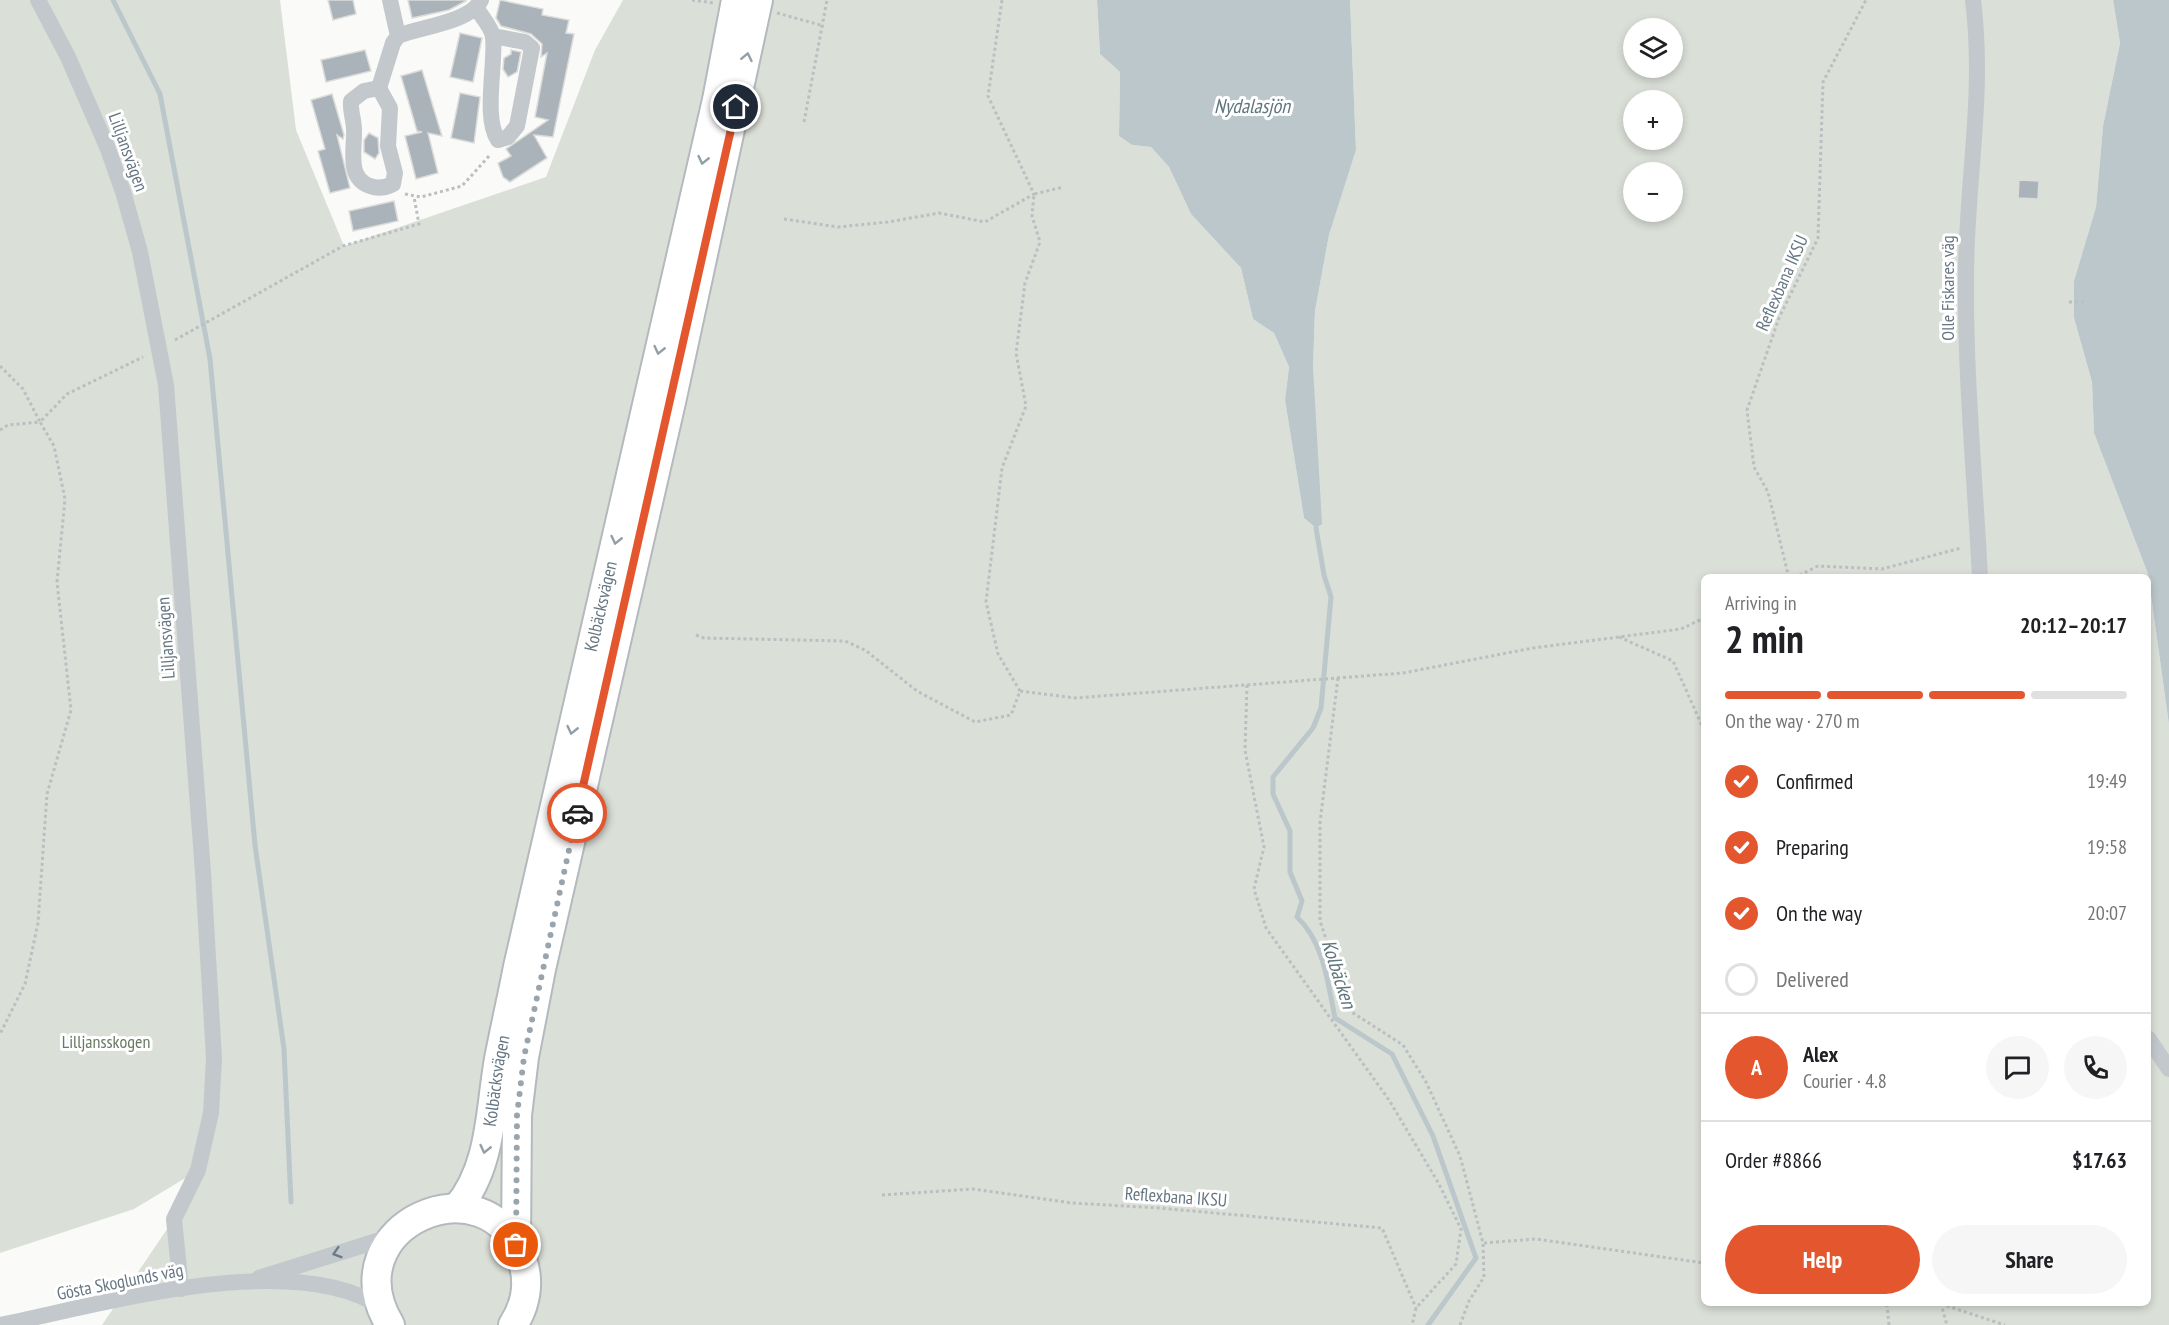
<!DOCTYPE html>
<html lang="en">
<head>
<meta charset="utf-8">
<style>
	:root { --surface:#fff; --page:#f6f6f6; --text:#202124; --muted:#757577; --line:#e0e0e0; --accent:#e4572e }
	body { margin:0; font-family:"PT Sans Narrow",sans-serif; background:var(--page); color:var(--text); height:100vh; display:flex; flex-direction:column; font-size:22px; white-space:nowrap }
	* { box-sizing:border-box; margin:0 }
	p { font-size:20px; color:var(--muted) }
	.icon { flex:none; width:33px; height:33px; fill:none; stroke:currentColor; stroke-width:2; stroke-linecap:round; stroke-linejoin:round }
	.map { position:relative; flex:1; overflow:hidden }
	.side { position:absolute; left:1701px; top:574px; width:450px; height:732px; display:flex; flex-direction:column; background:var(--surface); border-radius:9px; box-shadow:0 3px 9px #0003 }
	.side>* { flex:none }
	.controls { position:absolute; left:1623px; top:18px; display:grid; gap:12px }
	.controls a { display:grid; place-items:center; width:60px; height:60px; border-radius:50%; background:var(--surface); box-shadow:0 3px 9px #0003; font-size:30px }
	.pin { position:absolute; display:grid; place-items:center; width:51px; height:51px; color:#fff; margin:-26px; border:3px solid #fff; border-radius:50%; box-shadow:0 2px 6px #0007 }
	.courier { position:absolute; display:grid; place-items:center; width:60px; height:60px; margin:-30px; border:4px solid #e4572e; border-radius:50%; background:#fff; color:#222; box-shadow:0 2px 8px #0007 }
	.head em { font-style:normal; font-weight:700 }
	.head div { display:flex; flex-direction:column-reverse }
	.head { display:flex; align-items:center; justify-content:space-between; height:102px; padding:0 24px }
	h1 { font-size:39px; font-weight:700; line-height:45px }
	.bar { display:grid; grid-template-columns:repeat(4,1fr); gap:9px 6px; align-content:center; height:72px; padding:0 24px }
	.bar i { height:8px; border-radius:4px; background:var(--line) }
	.bar .current { background:var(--accent) }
	.bar p { grid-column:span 4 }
	.line { display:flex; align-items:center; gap:15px; padding:0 24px; border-top:2px solid var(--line) }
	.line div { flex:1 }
	.round { display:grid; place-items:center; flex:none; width:63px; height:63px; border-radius:32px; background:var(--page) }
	ol { padding:0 24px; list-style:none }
	li { display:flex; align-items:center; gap:18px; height:66px }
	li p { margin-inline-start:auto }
	li .icon { padding:6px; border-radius:50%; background:var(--accent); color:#fff; stroke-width:4 }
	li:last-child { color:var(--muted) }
	li i { width:33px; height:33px; border:3px solid var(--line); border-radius:50% }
	.action { display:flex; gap:12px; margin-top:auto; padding:12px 24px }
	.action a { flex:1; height:69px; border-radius:36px; background:var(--accent); color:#fff; font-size:24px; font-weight:700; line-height:69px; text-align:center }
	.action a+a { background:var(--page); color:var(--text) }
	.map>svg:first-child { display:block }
	.green { fill:#dadfd7; fill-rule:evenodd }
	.water { fill:#bbc7cb }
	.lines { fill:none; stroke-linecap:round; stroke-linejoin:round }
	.stream { stroke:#bbc7cb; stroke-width:5 }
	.building { fill:#aab3b9; stroke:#dcdcda; stroke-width:1.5 }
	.highway-casing { stroke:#b4b9bd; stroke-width:32 }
	.path { stroke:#bbbfc2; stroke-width:3; stroke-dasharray:3 3; stroke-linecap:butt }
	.street { stroke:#c3c8cc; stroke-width:16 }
	.highway { stroke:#fff; stroke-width:28 }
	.oneway { stroke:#939fa8 }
	.oneway2 { stroke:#6a7a87 }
	.done { stroke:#99a4ac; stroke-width:6; stroke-dasharray:0 10.8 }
	.route { stroke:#e4572e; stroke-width:8 }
	.labels { text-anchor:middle; stroke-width:6; stroke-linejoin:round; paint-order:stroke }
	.street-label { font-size:18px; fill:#657683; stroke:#fff }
	.park-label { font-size:18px; fill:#687a64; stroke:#fff }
	.water-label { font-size:20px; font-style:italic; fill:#60757c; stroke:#fff }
</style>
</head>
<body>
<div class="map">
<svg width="2169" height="1325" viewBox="0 0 2169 1325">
	<rect width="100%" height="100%" fill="#fafaf8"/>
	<path class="green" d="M0,0H280L296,130L344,246L546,177L595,50L623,0H1097L1100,54L1120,72L1119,136L1132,145L1151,147L1169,167L1191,214L1241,268L1253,319L1274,333L1289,367L1285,400L1304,518L1316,528L1313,367L1315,311L1329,235L1356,150L1350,0H2113L2120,43L2103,126L2096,207L2074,281V318L2092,382L2094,433L2148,574L2169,725V1325H102L174,1219L197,1171L134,1209L0,1253ZM1634,28H1672V68H1634ZM1634,100H1672V140H1634ZM1634,172H1672V212H1634ZM1704,578H2148V1304H1704Z"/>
	<g class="water">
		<polygon points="1097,0 1350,0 1356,150 1329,235 1315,311 1313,367 1322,524 1316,528 1304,518 1285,400 1289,367 1274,333 1253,319 1241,268 1191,214 1169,167 1151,147 1132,145 1119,136 1120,72 1100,54"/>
		<polygon points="2113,0 2169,0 2169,725 2148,574 2094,433 2092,382 2074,318 2074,281 2096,207 2103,126 2120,43"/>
	</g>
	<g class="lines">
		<g class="stream">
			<polyline points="113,0 160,94 210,359 255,845 284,1049 291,1202"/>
			<path d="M1316,528L1324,575L1331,597L1321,708L1313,728L1273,777V794L1290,831V872L1302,901L1297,917C1324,942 1328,984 1335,1018L1392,1054L1433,1136L1476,1258L1428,1325"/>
		</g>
	</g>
	<g class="building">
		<polygon points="328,0 353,0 356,14 333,20"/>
		<polygon points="408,0 466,0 466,1 449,10 412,18"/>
		<polygon points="500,0 543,9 542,15 569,20 566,33 574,34 553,137 534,135 547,158 510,182 503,177 498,163 511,156 506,149 548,120 535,117 547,53 541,57 542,44 531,34 501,26 496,18"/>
		<polygon points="460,33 482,38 473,82 450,77"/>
		<polygon points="365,50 371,71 326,82 321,60"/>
		<polygon points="511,50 521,52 517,72 508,77 503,69 504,58 511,54"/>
		<polygon points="422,70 442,136 428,133 438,173 416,179 405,136 422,132 417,131 401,76"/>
		<polygon points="460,93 480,97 474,143 451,138"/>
		<polygon points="332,94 344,135 343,139 337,135 350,188 330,193 318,151 325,149 311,100"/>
		<polygon points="369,133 378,138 379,153 375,159 364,152 364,140"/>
		<polygon points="2019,180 2039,181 2038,199 2018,198"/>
		<polygon points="394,201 398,221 353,231 349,211"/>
	</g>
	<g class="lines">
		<defs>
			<g id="highway">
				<path id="s1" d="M457,1208C492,1167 490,1109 499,1059C505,1028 512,998 518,967L717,100L736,0"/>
				<polyline points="516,1245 517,1115 524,1057 541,969 671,402 758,0"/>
				<path d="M390,1325C330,1225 489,1157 522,1259C530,1282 526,1305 513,1325"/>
			</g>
		</defs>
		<use href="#highway" class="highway-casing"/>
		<g class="path">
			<polyline points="692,0 714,3"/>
			<polyline points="777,13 824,26"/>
			<polyline points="804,122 827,0"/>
			<polyline points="405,194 421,197 462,186 490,155"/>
			<polyline points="784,219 838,227 888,222 939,213 985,222 1034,194 988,96 1002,0"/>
			<polyline points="2069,302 2084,302"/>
			<polyline points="175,340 343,246 419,224 414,197"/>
			<polyline points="0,366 23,389 40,422 67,394 143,357"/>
			<polyline points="0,430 8,425 40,422 54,446 65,499 57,582 71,710 47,794 38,923 25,984 0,1034"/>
			<polyline points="1789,578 1768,492 1754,467 1747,410 1779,318 1818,238 1823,82 1866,0"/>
			<polyline points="1794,578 1818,566 1882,569 1961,548"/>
			<polyline points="696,635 704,638 845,641 865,650 917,691 975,722 1011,715 1020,691 1075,698 1403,673 1533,648 1681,629 1704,618"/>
			<polyline points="1619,637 1673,661 1704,730"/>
			<polyline points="1338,678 1320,822 1320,921 1350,1011 1403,1045 1426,1082 1460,1156 1483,1243 1536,1239 1704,1263"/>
			<polyline points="1247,685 1245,750 1264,847 1254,889 1266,928 1389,1100 1439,1184 1461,1229 1456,1264 1416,1308 1412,1325"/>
			<polyline points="1020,691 998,654 986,602 1002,468 1026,406 1016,353 1025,283 1040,242 1032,216 1034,194 1064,187"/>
			<polyline points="882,1195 973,1189 1072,1203 1159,1208 1382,1228 1416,1308"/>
			<polyline points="1887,1304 1889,1325"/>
			<polyline points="1934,1304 1941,1304 1947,1325"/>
			<polyline points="1941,1304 2005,1325"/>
			<polyline points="1460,1325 1469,1301 1484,1277 1483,1243"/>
		</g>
		<g class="street">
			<polyline points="38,0 68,57 108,149 124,195 140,252 166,385 203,872 214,1058 211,1113 198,1170 174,1219 181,1289"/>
			<path d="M1973,0C1985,96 1966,182 1966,277C1965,377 1975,478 1980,578"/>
			<path d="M477,9C482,17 492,28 493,37C496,63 483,118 498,140L508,137L517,126L532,48L525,42L493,36"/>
			<path d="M398,36C420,27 471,22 481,0"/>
			<path d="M379,88L390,108L388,146L395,173L393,184C385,188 378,189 370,186C346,178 355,148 354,130C354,120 350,111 351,101L364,91Z"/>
			<polyline points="379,88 393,43 398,36 390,0"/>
			<polyline points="2148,1038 2169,1069"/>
			<polyline points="259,1278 393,1236"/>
			<path d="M0,1325C100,1305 291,1248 381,1307"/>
		</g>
		<use href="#highway" class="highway"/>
	</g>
	<defs><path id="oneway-chevron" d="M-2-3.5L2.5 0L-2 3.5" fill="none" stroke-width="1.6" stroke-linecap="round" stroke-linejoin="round" transform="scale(1.5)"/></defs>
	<g class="oneway">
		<use href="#oneway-chevron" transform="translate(747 57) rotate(-78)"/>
		<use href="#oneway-chevron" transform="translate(703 160) rotate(103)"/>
		<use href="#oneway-chevron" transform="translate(659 350) rotate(103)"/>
		<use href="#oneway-chevron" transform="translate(616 540) rotate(103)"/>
		<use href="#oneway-chevron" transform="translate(572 730) rotate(103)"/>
		<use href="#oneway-chevron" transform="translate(485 1149) rotate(103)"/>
	</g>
	<use class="oneway2" href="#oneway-chevron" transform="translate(337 1253) rotate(163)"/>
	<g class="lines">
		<polyline class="done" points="516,1245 517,1115 524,1057 577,813"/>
		<polyline class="route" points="577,813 736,107"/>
	</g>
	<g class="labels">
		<g class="street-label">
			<text transform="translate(128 152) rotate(70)" y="6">Lilljansvägen</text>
			<text transform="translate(1782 283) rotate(-66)" y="6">Reflexbana IKSU</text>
			<text transform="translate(1948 288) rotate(-90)" y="6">Olle Fiskares väg</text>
			<text dy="6" stroke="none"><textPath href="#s1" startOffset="621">Kolbäcksvägen</textPath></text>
			<text transform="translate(166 638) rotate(-94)" y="6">Lilljansvägen</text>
			<text dy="6" stroke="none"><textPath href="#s1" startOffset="135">Kolbäcksvägen</textPath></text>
			<text transform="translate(1176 1197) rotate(4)" y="6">Reflexbana IKSU</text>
			<text transform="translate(120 1282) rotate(-11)" y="6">Gösta Skoglunds väg</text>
		</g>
		<g class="park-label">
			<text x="106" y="1048">Lilljansskogen</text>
		</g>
		<g class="water-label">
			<text x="1252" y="113">Nydalasjön</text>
			<text transform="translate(1339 974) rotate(72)" y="7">Kolbäcken</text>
		</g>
	</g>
</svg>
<div class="controls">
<a><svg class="icon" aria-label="layers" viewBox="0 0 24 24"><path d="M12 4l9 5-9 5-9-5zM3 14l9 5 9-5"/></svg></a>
<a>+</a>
<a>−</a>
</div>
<div class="pin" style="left:516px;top:1245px;background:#ea580c"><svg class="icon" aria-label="bag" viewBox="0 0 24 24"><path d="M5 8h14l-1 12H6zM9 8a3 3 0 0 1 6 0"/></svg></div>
<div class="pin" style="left:736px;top:107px;background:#1f2937"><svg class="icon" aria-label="home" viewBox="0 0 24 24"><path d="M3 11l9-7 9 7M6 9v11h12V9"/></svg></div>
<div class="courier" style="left:577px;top:813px"><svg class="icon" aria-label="car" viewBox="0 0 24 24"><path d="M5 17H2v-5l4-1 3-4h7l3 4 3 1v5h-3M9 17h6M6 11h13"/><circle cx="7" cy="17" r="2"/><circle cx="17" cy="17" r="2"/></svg></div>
<section class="side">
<div class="head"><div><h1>2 min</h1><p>Arriving in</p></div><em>20:12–20:17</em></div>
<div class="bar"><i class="current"></i><i class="current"></i><i class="current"></i><i></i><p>On the way · 270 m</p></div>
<ol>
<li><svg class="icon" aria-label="check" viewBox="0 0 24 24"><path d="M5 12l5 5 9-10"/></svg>Confirmed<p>19:49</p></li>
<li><svg class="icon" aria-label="check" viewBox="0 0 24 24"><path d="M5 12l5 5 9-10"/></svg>Preparing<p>19:58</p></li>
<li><svg class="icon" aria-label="check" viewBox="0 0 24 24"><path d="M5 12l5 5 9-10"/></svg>On the way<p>20:07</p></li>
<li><i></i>Delivered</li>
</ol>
<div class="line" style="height:108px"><b class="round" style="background:var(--accent);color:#fff">A</b><div><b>Alex</b><p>Courier · 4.8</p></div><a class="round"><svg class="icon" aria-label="chat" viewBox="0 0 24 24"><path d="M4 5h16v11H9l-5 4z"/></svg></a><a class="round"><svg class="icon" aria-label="phone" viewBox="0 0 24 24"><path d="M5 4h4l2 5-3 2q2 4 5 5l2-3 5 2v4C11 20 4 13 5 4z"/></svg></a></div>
<div class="line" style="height:78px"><div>Order #8866</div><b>$17.63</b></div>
<div class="action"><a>Help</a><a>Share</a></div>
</section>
</div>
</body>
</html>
